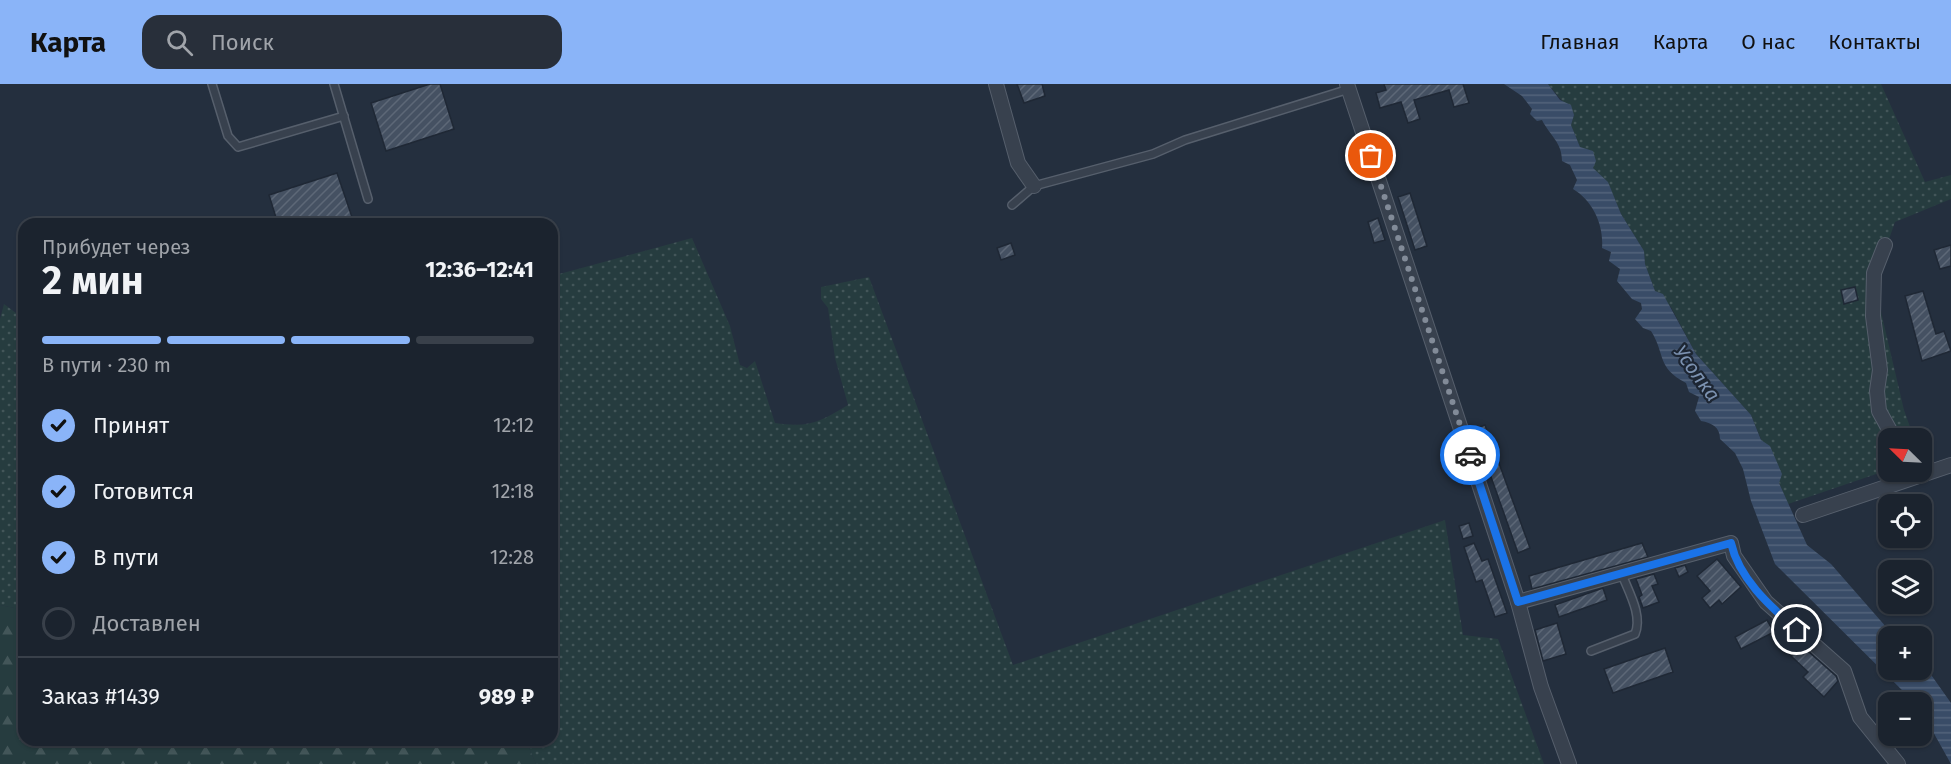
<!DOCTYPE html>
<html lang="ru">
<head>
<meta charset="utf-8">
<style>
	:root { --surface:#1b232e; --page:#282f3a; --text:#f1f3f6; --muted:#a0a4aa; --line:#39404a; --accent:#8ab4f8 }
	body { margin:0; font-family:"Fira Sans",sans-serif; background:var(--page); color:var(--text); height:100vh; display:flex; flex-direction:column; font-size:22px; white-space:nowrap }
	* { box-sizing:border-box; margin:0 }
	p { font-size:20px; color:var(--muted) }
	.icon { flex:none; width:33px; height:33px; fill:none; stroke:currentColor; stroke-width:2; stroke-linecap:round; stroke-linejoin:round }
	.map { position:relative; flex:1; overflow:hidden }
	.details { position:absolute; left:18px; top:134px; width:540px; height:528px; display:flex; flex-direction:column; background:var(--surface); border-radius:18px; box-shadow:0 2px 4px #0004,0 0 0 2px var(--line) }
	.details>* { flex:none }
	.needle { width:39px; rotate:294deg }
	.fabs { position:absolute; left:1878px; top:344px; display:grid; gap:12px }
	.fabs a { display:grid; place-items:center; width:54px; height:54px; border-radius:12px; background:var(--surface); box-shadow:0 2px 4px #0004,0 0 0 2px var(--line); font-size:30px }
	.pin { position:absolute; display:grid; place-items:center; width:51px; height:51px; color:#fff; margin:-26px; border:3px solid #fff; border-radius:50%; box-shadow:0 2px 6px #0007 }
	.courier { position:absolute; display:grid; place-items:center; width:60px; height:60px; margin:-30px; border:4px solid #1a73e8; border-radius:50%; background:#fff; color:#222; box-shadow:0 2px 8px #0007 }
	.headline em { font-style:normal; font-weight:700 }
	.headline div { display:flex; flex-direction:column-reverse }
	.headline { display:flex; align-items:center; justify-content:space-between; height:102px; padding:0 24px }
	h1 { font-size:39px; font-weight:700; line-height:45px }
	.bar { display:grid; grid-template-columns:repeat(4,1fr); gap:9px 6px; align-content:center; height:72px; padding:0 24px }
	.bar i { height:8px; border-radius:4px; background:var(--line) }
	.bar .selected { background:var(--accent) }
	.bar p { grid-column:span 4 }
	.line { display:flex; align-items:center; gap:15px; padding:0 24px; border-top:2px solid var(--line) }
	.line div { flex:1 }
	ol { padding:0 24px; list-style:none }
	li { display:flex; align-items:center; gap:18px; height:66px }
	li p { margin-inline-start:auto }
	li .icon { padding:6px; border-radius:50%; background:var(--accent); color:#111; stroke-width:4 }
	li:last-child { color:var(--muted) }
	li i { width:33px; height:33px; border:3px solid var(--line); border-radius:50% }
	header { display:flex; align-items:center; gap:36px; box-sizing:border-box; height:84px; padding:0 30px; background:var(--accent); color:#111 }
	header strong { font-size:28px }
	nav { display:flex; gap:33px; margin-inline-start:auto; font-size:21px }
	.search { width:420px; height:54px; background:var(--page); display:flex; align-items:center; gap:15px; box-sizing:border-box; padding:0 21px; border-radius:18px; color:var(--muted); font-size:22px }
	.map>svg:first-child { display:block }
	.grass { fill:url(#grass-dots) }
	.forest { fill:url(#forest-firs) }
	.water { fill:url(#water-rules) }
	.building { fill:url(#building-hatch); stroke:#1f2835; stroke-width:1.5 }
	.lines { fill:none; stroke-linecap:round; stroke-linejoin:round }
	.lane-casing { stroke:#565f6c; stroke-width:10 }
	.street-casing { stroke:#565f6c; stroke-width:16 }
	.lane { stroke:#38414e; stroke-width:7 }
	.street { stroke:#38414e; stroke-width:14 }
	.done { stroke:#828b98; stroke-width:6; stroke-dasharray:0 10.8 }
	.route { stroke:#1a73e8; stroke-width:8 }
	.labels { text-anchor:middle; stroke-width:4.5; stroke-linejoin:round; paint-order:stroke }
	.water-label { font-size:20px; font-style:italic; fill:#7c92b1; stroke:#1d2633 }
</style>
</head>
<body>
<header>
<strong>Карта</strong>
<div class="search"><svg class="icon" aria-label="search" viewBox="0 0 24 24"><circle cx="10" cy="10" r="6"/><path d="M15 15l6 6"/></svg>Поиск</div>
<nav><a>Главная</a><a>Карта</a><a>О нас</a><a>Контакты</a></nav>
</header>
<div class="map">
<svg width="1951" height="680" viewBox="0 0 1951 680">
	<defs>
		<pattern id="grass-dots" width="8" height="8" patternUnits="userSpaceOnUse" patternTransform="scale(1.5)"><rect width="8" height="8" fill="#263c3f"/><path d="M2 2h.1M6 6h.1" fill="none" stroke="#435659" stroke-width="1.8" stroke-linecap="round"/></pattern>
		<pattern id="forest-firs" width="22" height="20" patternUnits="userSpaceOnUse" patternTransform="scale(1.5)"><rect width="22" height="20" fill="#263c3f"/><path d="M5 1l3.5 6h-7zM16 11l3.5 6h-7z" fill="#435659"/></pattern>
		<pattern id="water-rules" width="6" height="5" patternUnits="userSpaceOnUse" patternTransform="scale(1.5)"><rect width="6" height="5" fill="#394c67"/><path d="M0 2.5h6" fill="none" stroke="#53647b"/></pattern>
		<pattern id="building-hatch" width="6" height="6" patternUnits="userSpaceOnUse" patternTransform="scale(1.5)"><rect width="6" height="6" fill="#455162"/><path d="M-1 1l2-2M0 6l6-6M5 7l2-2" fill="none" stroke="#5d6877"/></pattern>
	</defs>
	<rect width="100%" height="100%" fill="#242f3e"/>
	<g class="grass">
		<polygon points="1548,0 1881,0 1925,98 1951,91 1951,115 1895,138 1874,198 1904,326 1914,354 1888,354 1888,386 1788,420 1751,331 1696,270 1671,223 1655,207 1645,180 1644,167 1621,130 1608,99 1598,91 1593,84 1593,68 1580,63 1571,41 1574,31"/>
		<path d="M692,154L730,242L740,281L747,284L755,277L775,339C809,344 820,338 848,321L835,274L828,224L821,215V203L869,193L1013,581L1445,436L1463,551L1498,555L1544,680H536L529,664L518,656H552V192Z"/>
		<polygon points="4,220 24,235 24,526 0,521 0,235"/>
	</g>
	<polygon class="forest" points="0,521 24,526 24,656 518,656 529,664 536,680 0,680"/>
	<path class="water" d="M1504,0H1548L1560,16L1571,21L1574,31L1571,41L1580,63L1593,67L1596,77L1593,84L1608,98L1621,130L1644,167L1645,180L1655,207L1663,210L1696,270L1751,331L1761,356L1770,362L1782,390L1779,399L1807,461L1831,480L1894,552H1888V585H1922V578L1951,619V680L1922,628V618H1914L1775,480L1751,417L1743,385L1735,369L1720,355C1720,343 1712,339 1701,337L1695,327L1699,313L1689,308L1686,299C1656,283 1666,271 1651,247L1643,244L1635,235L1642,225L1641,219L1632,215L1617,197L1620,185L1609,177L1611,168L1602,164C1604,141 1593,117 1573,105L1577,96L1570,81L1562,77C1562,58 1550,52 1542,36L1537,37L1530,30L1532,25L1522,12Z"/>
	<g class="building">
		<polygon points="430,0 440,0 454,45 386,67 371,19"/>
		<polygon points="1017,0 1042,0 1045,12 1024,19"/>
		<polygon points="1384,0 1463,0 1469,19 1454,23 1449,6 1414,16 1420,35 1408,39 1401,18 1380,24 1376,9 1386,6"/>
		<polygon points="337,89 353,136 343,140 278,140 269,111"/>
		<polygon points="1410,109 1427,162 1415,166 1398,113"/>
		<polygon points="1378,134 1385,156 1374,159 1368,138"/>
		<polygon points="1011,159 1015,171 1001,176 997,164"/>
		<polygon points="1951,161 1951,182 1940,185 1934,166"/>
		<polygon points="1855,203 1858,216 1844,220 1841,206"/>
		<polygon points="1923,207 1936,250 1944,247 1951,267 1922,277 1905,212"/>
		<polygon points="1485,341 1530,464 1518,469 1474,345"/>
		<polygon points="1469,439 1473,452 1463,455 1459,442"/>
		<polygon points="1474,459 1482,477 1488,475 1507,529 1495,533 1482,496 1476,498 1464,463"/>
		<polygon points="1642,459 1648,473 1532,505 1529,492"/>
		<polygon points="1717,475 1741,503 1722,520 1719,516 1710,524 1702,514 1710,507 1697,492"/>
		<polygon points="1685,481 1688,488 1679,493 1675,484"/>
		<polygon points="1654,490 1658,500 1652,502 1659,518 1643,524 1639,513 1642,511 1636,495"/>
		<polygon points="1603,504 1607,516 1559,533 1555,521"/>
		<polygon points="1767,536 1774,548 1741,565 1735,553"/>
		<polygon points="1557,539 1566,570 1543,577 1535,546"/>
		<polygon points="1801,561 1836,592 1838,597 1824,613 1803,593 1808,588 1791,572"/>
		<polygon points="1665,564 1673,588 1613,609 1604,585"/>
	</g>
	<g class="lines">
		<defs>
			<g id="lane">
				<polyline points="212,0 228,52 238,63 344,32"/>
				<polyline points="334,0 368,115"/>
				<polyline points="1012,121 1034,102 1153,70 1185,56 1349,5"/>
				<path d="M1591,567L1635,550C1643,531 1628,507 1621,488"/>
			</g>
			<g id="street">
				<polyline points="996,0 1018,79 1034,102"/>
				<polyline points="1347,0 1518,518 1541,603 1569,680"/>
				<polyline points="1885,161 1874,189 1873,232 1880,286 1877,307 1879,327 1894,354"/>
				<polyline points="1803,431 1951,381"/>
				<polyline points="1518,518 1731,459 1734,472 1766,518 1844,587 1860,633 1898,680"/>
			</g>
		</defs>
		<use href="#lane" class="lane-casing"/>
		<use href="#street" class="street-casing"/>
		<use href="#lane" class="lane"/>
		<use href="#street" class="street"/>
	</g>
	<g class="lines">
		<polyline class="done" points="1371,72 1470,371"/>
		<path class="route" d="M1470,371L1518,518L1731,459C1739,495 1770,522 1797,546"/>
	</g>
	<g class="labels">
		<g class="water-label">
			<text transform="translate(1697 289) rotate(54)" y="7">Усолка</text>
		</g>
	</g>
</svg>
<div class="fabs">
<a><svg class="needle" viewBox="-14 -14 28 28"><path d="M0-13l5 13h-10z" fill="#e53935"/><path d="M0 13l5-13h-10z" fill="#a0a4aa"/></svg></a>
<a><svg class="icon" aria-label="locate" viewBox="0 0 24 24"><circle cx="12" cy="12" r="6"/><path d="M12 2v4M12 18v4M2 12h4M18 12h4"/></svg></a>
<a><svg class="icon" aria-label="layers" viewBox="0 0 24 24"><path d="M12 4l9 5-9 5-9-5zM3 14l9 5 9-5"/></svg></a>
<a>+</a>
<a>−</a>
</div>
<div class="pin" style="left:1371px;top:72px;background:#ea580c"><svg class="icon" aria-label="bag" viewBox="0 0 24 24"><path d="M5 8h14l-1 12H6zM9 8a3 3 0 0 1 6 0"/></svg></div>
<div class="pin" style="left:1797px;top:546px;background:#1f2937"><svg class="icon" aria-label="home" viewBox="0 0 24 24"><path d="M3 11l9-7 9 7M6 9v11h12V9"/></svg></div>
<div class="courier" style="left:1470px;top:371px"><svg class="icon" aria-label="car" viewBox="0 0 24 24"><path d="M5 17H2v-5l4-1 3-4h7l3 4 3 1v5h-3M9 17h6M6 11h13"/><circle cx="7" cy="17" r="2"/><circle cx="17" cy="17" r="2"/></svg></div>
<section class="details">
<div class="headline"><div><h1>2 мин</h1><p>Прибудет через</p></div><em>12:36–12:41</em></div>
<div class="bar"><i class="selected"></i><i class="selected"></i><i class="selected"></i><i></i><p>В пути · 230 m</p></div>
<ol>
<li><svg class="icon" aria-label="check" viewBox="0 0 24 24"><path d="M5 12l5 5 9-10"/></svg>Принят<p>12:12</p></li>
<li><svg class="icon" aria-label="check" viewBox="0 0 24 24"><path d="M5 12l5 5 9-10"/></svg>Готовится<p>12:18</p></li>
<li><svg class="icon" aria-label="check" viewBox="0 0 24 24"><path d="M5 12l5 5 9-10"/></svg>В пути<p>12:28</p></li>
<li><i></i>Доставлен</li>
</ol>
<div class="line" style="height:78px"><div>Заказ #1439</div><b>989 ₽</b></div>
</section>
</div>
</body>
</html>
